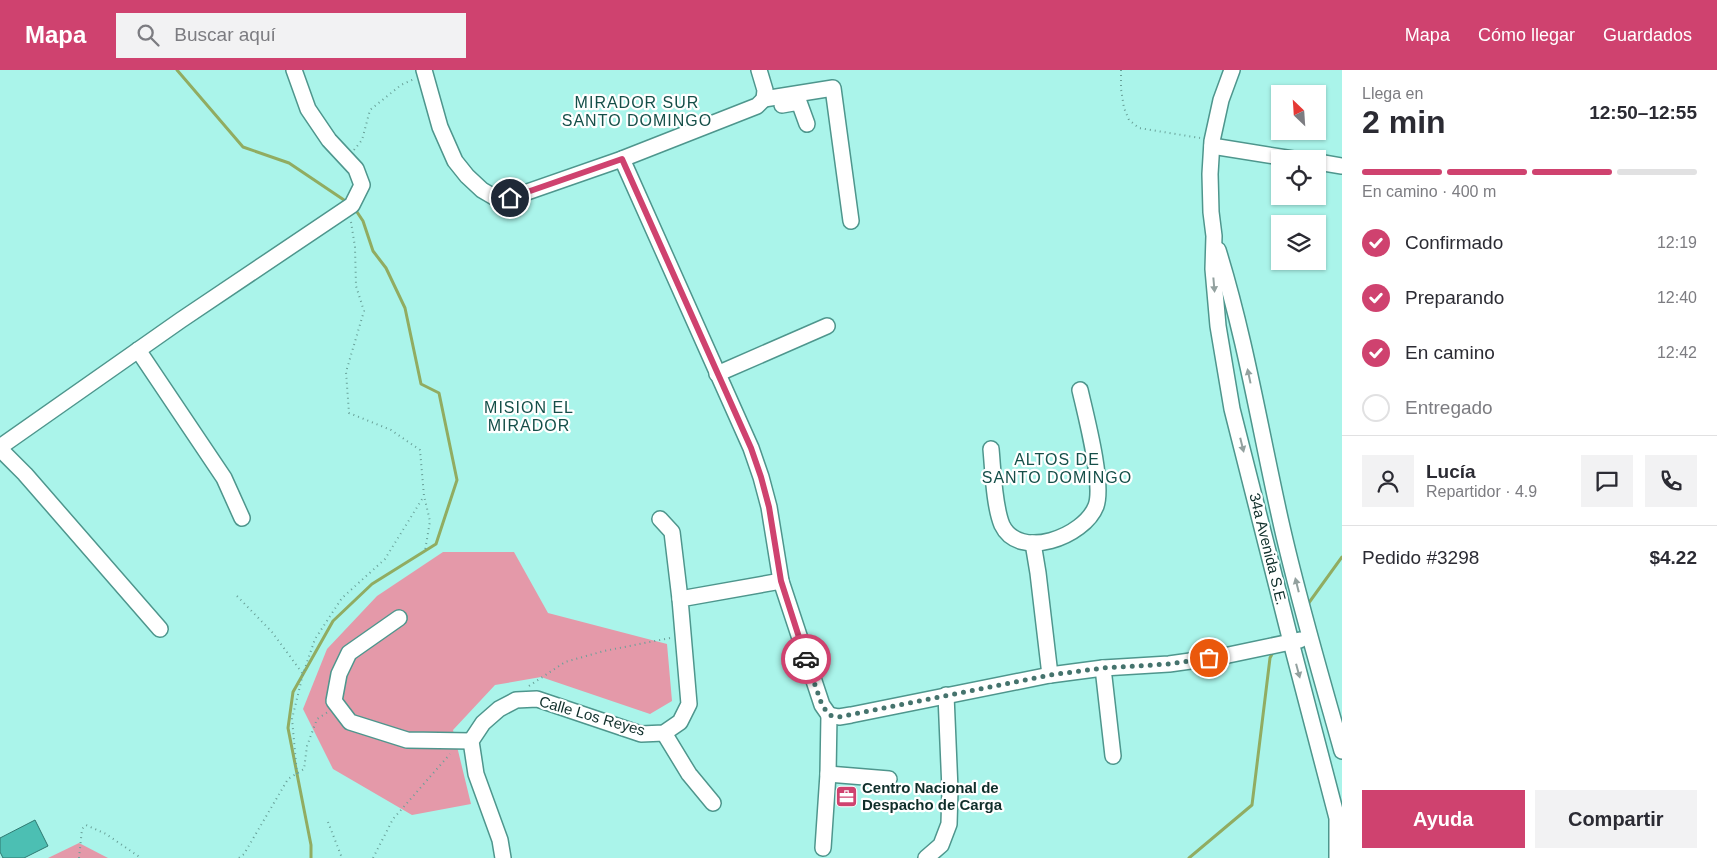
<!DOCTYPE html>
<html lang="es">
<head>
<meta charset="utf-8">
<style>
	:root { --surface:#fff; --page:#f2f2f3; --text:#2b2b33; --muted:#7c7c81; --line:#e1e1e2; --accent:#cf426f }
	body { margin:0; font-family:Helvetica,sans-serif; background:var(--page); color:var(--text); height:100vh; display:flex; flex-direction:column; font-size:19px; white-space:nowrap }
	* { box-sizing:border-box; margin:0 }
	p { font-size:16px; color:var(--muted) }
	.icon { flex:none; width:28px; height:28px; fill:none; stroke:currentColor; stroke-width:2; stroke-linecap:round; stroke-linejoin:round }
	.map { position:relative; flex:1; overflow:hidden }
	.side { display:flex; flex-direction:column; background:var(--surface); width:375px }
	.side>* { flex:none }
	.needle { width:32px; rotate:335deg }
	.buttons { position:absolute; left:1271px; top:15px; display:grid; gap:10px }
	.buttons a { display:grid; place-items:center; width:55px; height:55px; border-radius:0px; background:var(--surface); box-shadow:0 1px 4px #0004; font-size:25px }
	.pin { position:absolute; display:grid; place-items:center; width:42px; height:42px; color:#fff; margin:-21px; border:2px solid #fff; border-radius:50%; box-shadow:0 1px 5px #0007 }
	.courier { position:absolute; display:grid; place-items:center; width:50px; height:50px; margin:-25px; border:4px solid #cf426f; border-radius:50%; background:#fff; color:#222; box-shadow:0 1px 6px #0007 }
	.head em { font-style:normal; font-weight:700 }
	.head div { display:flex; flex-direction:column-reverse }
	.head { display:flex; align-items:center; justify-content:space-between; height:85px; padding:0 20px }
	h1 { font-size:32px; font-weight:700; line-height:38px }
	.bar { display:grid; grid-template-columns:repeat(4,1fr); gap:8px 5px; align-content:center; height:60px; padding:0 20px }
	.bar i { height:6px; border-radius:4px; background:var(--line) }
	.bar .on { background:var(--accent) }
	.bar p { grid-column:span 4 }
	.line { display:flex; align-items:center; gap:12px; padding:0 20px; border-top:1px solid var(--line) }
	.line div { flex:1 }
	.round { display:grid; place-items:center; flex:none; width:52px; height:52px; border-radius:0px; background:var(--page) }
	ol { padding:0 20px; list-style:none }
	li { display:flex; align-items:center; gap:15px; height:55px }
	li p { margin-inline-start:auto }
	li .icon { padding:5px; border-radius:50%; background:var(--accent); color:#fff; stroke-width:4 }
	li:last-child { color:var(--muted) }
	li i { width:28px; height:28px; border:2px solid var(--line); border-radius:50% }
	.primary-button { display:flex; gap:10px; margin-top:auto; padding:10px 20px }
	.primary-button a { flex:1; height:58px; border-radius:0px; background:var(--accent); color:#fff; font-size:20px; font-weight:700; line-height:58px; text-align:center }
	.primary-button a+a { background:var(--page); color:var(--text) }
	header { display:flex; align-items:center; gap:30px; box-sizing:border-box; height:70px; padding:0 25px; background:var(--accent); color:#fff }
	header strong { font-size:24px }
	nav { display:flex; gap:28px; margin-inline-start:auto; font-size:18px }
	.search { width:350px; height:45px; background:var(--page); display:flex; align-items:center; gap:12px; box-sizing:border-box; padding:0 18px; border-radius:0px; color:var(--muted); font-size:19px }
	main { display:flex; flex:1; min-height:0 }
	.map>svg:first-child { display:block }
	.green { fill:#e499a9 }
	.lines { fill:none; stroke-linecap:round; stroke-linejoin:round }
	.stream { stroke:#91ac61; stroke-width:3 }
	.building { fill:#4cbfb3; stroke:#2f7971 }
	.minor-casing { stroke:#4e968d; stroke-width:18 }
	.path { stroke:#68a098; stroke-width:2; stroke-dasharray:1 4; stroke-linecap:butt }
	.minor { stroke:#fff; stroke-width:15 }
	.oneway { fill:#93a19f }
	.done { stroke:#45736d; stroke-width:5; stroke-dasharray:0 9 }
	.route { stroke:#cf426f; stroke-width:6 }
	.labels { text-anchor:middle; stroke-width:4.5; stroke-linejoin:round; paint-order:stroke }
	.street-label { font-size:15px; fill:#0f2e2a; stroke:#fff }
	.poi-label { font-size:15px; font-weight:bold; fill:#0f2e2a; stroke:#fff; text-anchor:start }
	.neighbourhood-label { font-size:16px; letter-spacing:1px; fill:#154f49; stroke:#fff }
</style>
</head>
<body>
<header>
<strong>Mapa</strong>
<div class="search"><svg class="icon" aria-label="search" viewBox="0 0 24 24"><circle cx="10" cy="10" r="6"/><path d="M15 15l6 6"/></svg>Buscar aquí</div>
<nav><a>Mapa</a><a>Cómo llegar</a><a>Guardados</a></nav>
</header>
<main>
<div class="map">
<svg width="1342" height="788" viewBox="0 0 1342 788">
	<rect width="100%" height="100%" fill="#aaf4ea"/>
	<g class="green">
		<polygon points="443,482 514,482 548,543 667,574 672,631 650,644 541,607 495,615 453,660 471,734 412,745 333,699 303,639 327,579 377,526"/>
		<polygon points="79,773 108,788 48,788"/>
	</g>
	<g class="lines">
		<g class="stream">
			<polyline points="177,0 243,77 289,93 347,132"/>
			<polyline points="1308,534 1342,487"/>
			<polyline points="311,788 311,775 288,658 293,622 333,551 372,514 436,474 457,410 439,323 421,314 405,238 386,198 373,181 363,151 355,139"/>
			<polyline points="1189,788 1252,735 1270,588 1272,584"/>
		</g>
	</g>
	<polygon class="building" points="35,750 48,776 24,788 3,788 0,782 0,768"/>
	<g class="lines">
		<defs>
			<g id="minor">
				<polyline points="424,0 440,57 455,91 467,106 482,120 494,127 510,128 622,89 757,36 764,29"/>
				<polyline points="759,0 765,20 764,29"/>
				<polyline points="1232,0 1221,30 1212,71 1210,104 1211,142 1214,166 1213,199 1218,256 1232,339 1291,572 1337,748 1337,788"/>
				<polyline points="764,29 833,18 851,151"/>
				<polyline points="782,35 799,32 807,54"/>
				<polyline points="1212,76 1293,89"/>
				<polyline points="622,89 751,378 761,407 769,437 781,511 822,635 829,645"/>
				<polyline points="1318,92 1342,96"/>
				<path d="M1218,180C1246,270 1261,365 1282,457C1299,532 1321,606 1342,681"/>
				<polyline points="138,280 224,408 242,448"/>
				<polyline points="717,304 827,256"/>
				<polyline points="0,377 181,250 352,135 362,115 356,99 329,70 308,39 294,0"/>
				<polyline points="0,379 25,404 160,559"/>
				<path d="M991,379C993,400 994,436 1002,455C1019,491 1084,467 1096,436C1104,414 1086,346 1080,320"/>
				<polyline points="660,449 672,462 680,529"/>
				<polyline points="1033,473 1038,503 1050,605"/>
				<polyline points="399,548 349,583 339,604 334,631 350,652 407,670 471,671"/>
				<polyline points="1103,598 1113,686"/>
				<polyline points="829,645 839,647 851,645 1050,605 1103,598 1169,594 1219,587 1300,570"/>
				<polyline points="664,663 689,704 713,733"/>
				<polyline points="828,704 889,709"/>
				<polyline points="823,778 828,704 829,645"/>
				<polyline points="503,788 500,770 476,704 471,671 483,653 499,639 516,630 537,629 641,664 664,663 680,652 689,634 680,529 781,511"/>
				<polyline points="926,788 941,775 949,754 950,720 946,625"/>
			</g>
		</defs>
		<use href="#minor" class="minor-casing"/>
		<g class="path">
			<polyline points="1121,0 1121,19 1124,38 1129,50 1139,58 1200,68"/>
			<polyline points="354,80 362,70 370,40 401,15 414,9"/>
			<polyline points="351,152 355,177 356,216 364,241 346,302 349,343 391,360 420,380 424,426 430,451 425,481"/>
			<polyline points="237,526 272,562 303,604"/>
			<polyline points="529,616 565,592 604,581 670,568"/>
			<polyline points="297,704 292,649 303,604 315,569 342,528 385,489 424,426"/>
			<polyline points="328,752 342,788"/>
			<polyline points="79,788 82,759 86,755 106,764 141,788"/>
			<polyline points="239,788 244,784 288,709 304,699 307,676 317,649 328,642"/>
			<polyline points="373,788 393,749 450,684"/>
		</g>
		<use href="#minor" class="minor"/>
	</g>
	<defs><path id="oneway-solid" d="M-6-.8H1V-3.2L6.5 0L1 3.2V.8H-6Z" transform="scale(1.25)"/></defs>
	<g class="oneway">
		<use href="#oneway-solid" transform="translate(1214 215) rotate(85)"/>
		<use href="#oneway-solid" transform="translate(1249 306) rotate(-102)"/>
		<use href="#oneway-solid" transform="translate(1242 375) rotate(76)"/>
		<use href="#oneway-solid" transform="translate(1297 515) rotate(-104)"/>
		<use href="#oneway-solid" transform="translate(1298 601) rotate(75)"/>
	</g>
	<g class="lines">
		<polyline class="done" points="806,589 822,635 829,645 839,647 1050,605 1103,598 1169,594 1209,588"/>
		<polyline class="route" points="510,128 622,89 751,378 761,407 769,437 781,511 806,589"/>
	</g>
	<defs>
		<symbol id="office-square" viewBox="-11 -11 22 22"><rect x="-9" y="-9" width="18" height="18" rx="4" fill="#cf426f" stroke="#fff"/><path d="M-6-3h4V-5.5h4V-3h4V5H-6ZM-1-4.5V-3h2v-1.5ZM-6 0V1H6V0Z" fill="#fff"/></symbol>
	</defs>
	<g fill-rule="evenodd">
		<use href="#office-square" x="834" y="714" width="25" height="25"/>
	</g>
	<g class="labels">
		<g class="street-label">
			<text transform="translate(1268 479) rotate(76)" y="5">34a Avenida S.E.</text>
			<text transform="translate(592 646) rotate(16)" y="5">Calle Los Reyes</text>
		</g>
		<g class="poi-label">
			<text x="862" y="723">Centro Nacional de<tspan x="862" dy="17">Despacho de Carga</tspan></text>
		</g>
		<g class="neighbourhood-label">
			<text x="637" y="38">MIRADOR SUR<tspan x="637" dy="18">SANTO DOMINGO</tspan></text>
			<text x="529" y="343">MISION EL<tspan x="529" dy="18">MIRADOR</tspan></text>
			<text x="1057" y="395">ALTOS DE<tspan x="1057" dy="18">SANTO DOMINGO</tspan></text>
		</g>
	</g>
</svg>
<div class="buttons">
<a><svg class="needle" viewBox="-14 -14 28 28"><path d="M0-13l5 13h-10z" fill="#e53935"/><path d="M0 13l5-13h-10z" fill="#7c7c81"/></svg></a>
<a><svg class="icon" aria-label="locate" viewBox="0 0 24 24"><circle cx="12" cy="12" r="6"/><path d="M12 2v4M12 18v4M2 12h4M18 12h4"/></svg></a>
<a><svg class="icon" aria-label="layers" viewBox="0 0 24 24"><path d="M12 4l9 5-9 5-9-5zM3 14l9 5 9-5"/></svg></a>
</div>
<div class="pin" style="left:1209px;top:588px;background:#ea580c"><svg class="icon" aria-label="bag" viewBox="0 0 24 24"><path d="M5 8h14l-1 12H6zM9 8a3 3 0 0 1 6 0"/></svg></div>
<div class="pin" style="left:510px;top:128px;background:#1f2937"><svg class="icon" aria-label="home" viewBox="0 0 24 24"><path d="M3 11l9-7 9 7M6 9v11h12V9"/></svg></div>
<div class="courier" style="left:806px;top:589px"><svg class="icon" aria-label="car" viewBox="0 0 24 24"><path d="M5 17H2v-5l4-1 3-4h7l3 4 3 1v5h-3M9 17h6M6 11h13"/><circle cx="7" cy="17" r="2"/><circle cx="17" cy="17" r="2"/></svg></div>
</div>
<section class="side">
<div class="head"><div><h1>2 min</h1><p>Llega en</p></div><em>12:50–12:55</em></div>
<div class="bar"><i class="on"></i><i class="on"></i><i class="on"></i><i></i><p>En camino · 400 m</p></div>
<ol>
<li><svg class="icon" aria-label="check" viewBox="0 0 24 24"><path d="M5 12l5 5 9-10"/></svg>Confirmado<p>12:19</p></li>
<li><svg class="icon" aria-label="check" viewBox="0 0 24 24"><path d="M5 12l5 5 9-10"/></svg>Preparando<p>12:40</p></li>
<li><svg class="icon" aria-label="check" viewBox="0 0 24 24"><path d="M5 12l5 5 9-10"/></svg>En camino<p>12:42</p></li>
<li><i></i>Entregado</li>
</ol>
<div class="line" style="height:90px"><a class="round"><svg class="icon" aria-label="person" viewBox="0 0 24 24"><circle cx="12" cy="8" r="4"/><path d="M4 21q1-7 8-7t8 7"/></svg></a><div><b>Lucía</b><p>Repartidor · 4.9</p></div><a class="round"><svg class="icon" aria-label="chat" viewBox="0 0 24 24"><path d="M4 5h16v11H9l-5 4z"/></svg></a><a class="round"><svg class="icon" aria-label="phone" viewBox="0 0 24 24"><path d="M5 4h4l2 5-3 2q2 4 5 5l2-3 5 2v4C11 20 4 13 5 4z"/></svg></a></div>
<div class="line" style="height:65px"><div>Pedido #3298</div><b>$4.22</b></div>
<div class="primary-button"><a>Ayuda</a><a>Compartir</a></div>
</section>
</main>
</body>
</html>
